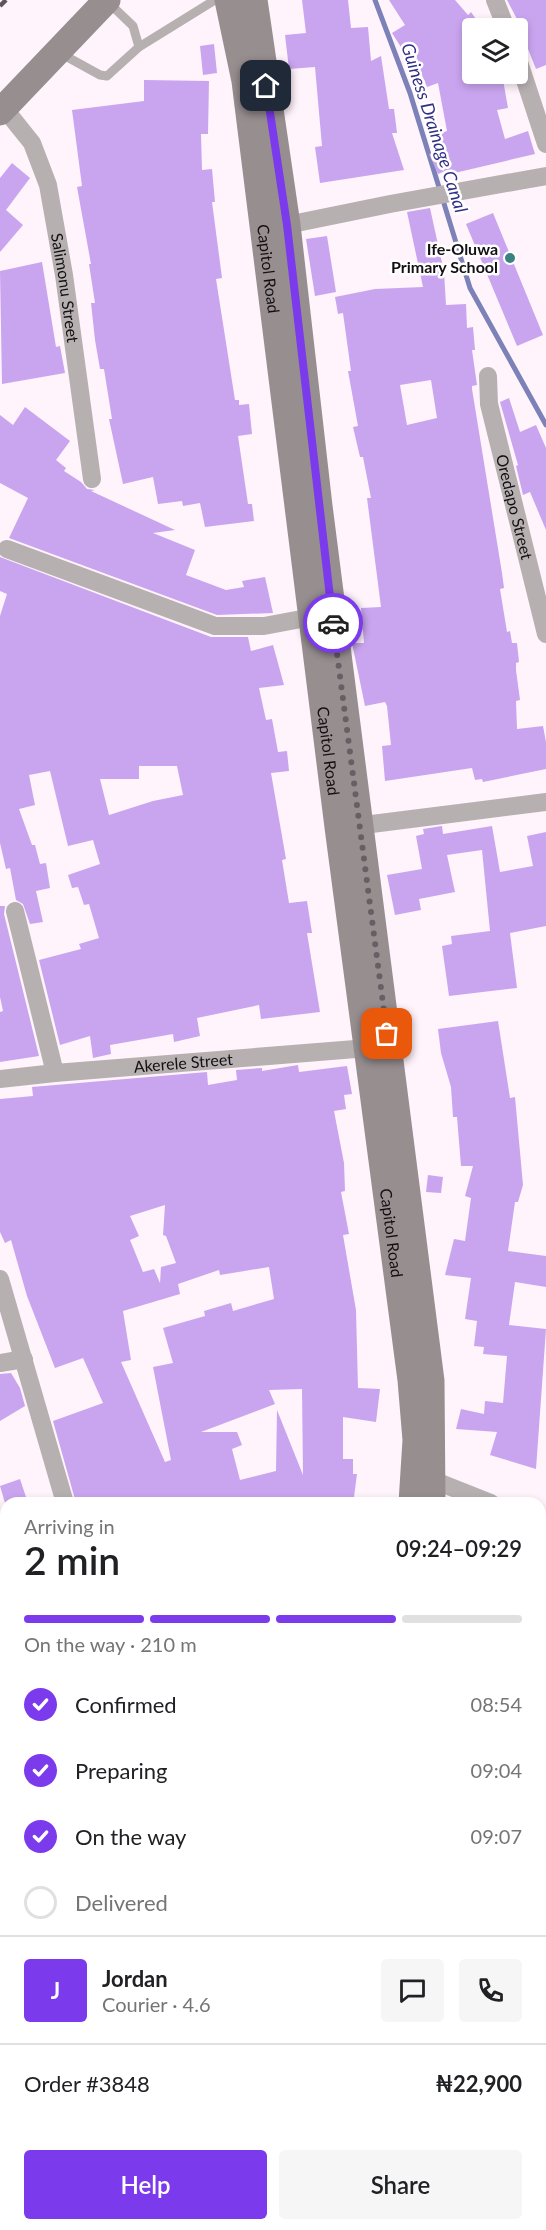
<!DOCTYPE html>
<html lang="en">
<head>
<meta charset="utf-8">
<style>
	:root { --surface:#fff; --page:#f6f6f6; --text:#202124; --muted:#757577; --line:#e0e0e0; --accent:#7c3aed }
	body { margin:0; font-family:Lato,sans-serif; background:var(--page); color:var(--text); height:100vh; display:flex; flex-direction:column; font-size:22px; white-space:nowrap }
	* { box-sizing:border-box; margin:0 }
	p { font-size:20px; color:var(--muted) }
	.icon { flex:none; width:33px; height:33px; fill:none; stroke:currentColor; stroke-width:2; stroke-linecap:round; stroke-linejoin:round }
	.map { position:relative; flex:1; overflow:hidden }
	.side { position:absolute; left:0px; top:1497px; width:546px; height:734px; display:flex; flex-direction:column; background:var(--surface); border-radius:18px 18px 0 0; box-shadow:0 3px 9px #0003 }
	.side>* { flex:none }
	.fabs { position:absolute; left:462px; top:18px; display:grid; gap:12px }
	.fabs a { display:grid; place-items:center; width:66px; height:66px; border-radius:6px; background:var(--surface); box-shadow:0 3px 9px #0003; font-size:30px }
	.pin { position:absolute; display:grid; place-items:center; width:51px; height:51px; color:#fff; margin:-26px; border-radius:12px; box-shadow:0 3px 9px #0006 }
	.courier { position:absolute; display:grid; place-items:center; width:60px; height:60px; margin:-30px; border:4px solid #7c3aed; border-radius:50%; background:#fff; color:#222; box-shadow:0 2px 8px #0007 }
	.head em { font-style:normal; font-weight:600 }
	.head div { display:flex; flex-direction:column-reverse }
	.head { display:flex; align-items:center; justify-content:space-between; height:102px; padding:0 24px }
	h1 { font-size:39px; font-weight:600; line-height:45px }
	.bar { display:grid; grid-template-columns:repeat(4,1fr); gap:9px 6px; align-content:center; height:72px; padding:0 24px }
	.bar i { height:8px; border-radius:4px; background:var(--line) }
	.bar .on { background:var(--accent) }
	.bar p { grid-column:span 4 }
	.line { display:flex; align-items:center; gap:15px; padding:0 24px; border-top:2px solid var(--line) }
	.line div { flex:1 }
	.round { display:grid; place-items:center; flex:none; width:63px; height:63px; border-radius:6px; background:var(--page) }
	ol { padding:0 24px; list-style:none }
	li { display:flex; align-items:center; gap:18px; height:66px }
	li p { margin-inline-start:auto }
	li .icon { padding:6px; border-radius:50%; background:var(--accent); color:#fff; stroke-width:4 }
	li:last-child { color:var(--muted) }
	li i { width:33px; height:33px; border:3px solid var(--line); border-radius:50% }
	.action { display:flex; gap:12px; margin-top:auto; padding:12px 24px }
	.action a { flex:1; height:69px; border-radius:6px; background:var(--accent); color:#fff; font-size:24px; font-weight:600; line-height:69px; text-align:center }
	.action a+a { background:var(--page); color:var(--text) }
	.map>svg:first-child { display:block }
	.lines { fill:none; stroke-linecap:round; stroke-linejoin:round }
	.stream { stroke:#7c81b8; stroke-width:5 }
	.building { fill:#c9a5ef; fill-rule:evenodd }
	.service { stroke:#b6b0b1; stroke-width:9 }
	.minor { stroke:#b6b0b1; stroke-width:18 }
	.secondary { stroke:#978e90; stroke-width:27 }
	.rail { stroke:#5c555a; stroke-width:4.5; stroke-dasharray:10 10; stroke-linecap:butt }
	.done { stroke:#665f64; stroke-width:6; stroke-dasharray:0 10.8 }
	.route { stroke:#7c3aed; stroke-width:8 }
	.poi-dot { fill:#3a8281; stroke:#fff; stroke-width:2 }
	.labels { text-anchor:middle; stroke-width:5; stroke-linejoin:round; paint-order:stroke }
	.poi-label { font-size:16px; font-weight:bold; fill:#130f12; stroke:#fff; text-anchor:end }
	.street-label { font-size:16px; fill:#130f12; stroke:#fff }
	.water-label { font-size:18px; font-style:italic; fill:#323085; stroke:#fff }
</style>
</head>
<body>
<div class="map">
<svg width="546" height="2230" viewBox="0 0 546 2230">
	<rect width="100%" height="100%" fill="#fff3fc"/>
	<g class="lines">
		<polyline class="stream" points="375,0 410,93 470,288 546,425"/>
	</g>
	<g class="building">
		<polygon points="302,0 348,0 351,28 368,27 371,61 381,56 389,109 394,109 397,133 392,133 404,170 320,183 315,147 322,146 315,67 289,69 285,35 306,33"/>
		<polygon points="389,0 455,0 468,15 471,12 481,26 472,28 472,74 502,74 508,108 497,110 505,139 528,131 535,154 446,175 445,171 438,174 429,154 439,150 434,135 447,131 438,83 427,87 417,63 414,64 409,54 406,55 392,33 405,25"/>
		<polygon points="507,0 546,0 546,65 536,69 524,39 527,38"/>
		<polygon points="214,44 217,73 203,75 200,46"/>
		<polygon points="144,80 209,81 208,134 201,134 202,170 212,169 215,202 212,202 222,278 216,279 235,400 239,400 239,405 249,404 252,434 238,436 248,504 252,504 254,521 205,527 200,503 183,506 182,501 158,504 153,477 123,484 109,419 112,419 104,369 100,369 95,340 91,303 95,303 89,264 91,264 77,187 82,186 72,110 144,101"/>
		<polygon points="12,163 30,178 6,210 23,225 0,252 0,178"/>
		<path d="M430,208L444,272L446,305L466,304L467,328L473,327L475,350H472L477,385L472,386V389L502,573L504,588L500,589L507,632L510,631L512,643H517L519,662L516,663V670L520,700L516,701L517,729L543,726L546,742V769L483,782L482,779L475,780L472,768L385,781L382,746L391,745L387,706L385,702L365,706L352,643H364L361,608L381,607L367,498H371L363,457H360L353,427L358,426L348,371H351L343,313L338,314L335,297L375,289L423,287L407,212ZM431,380L437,418L407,425L400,385Z"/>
		<polygon points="493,213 543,335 517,346 466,224"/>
		<polygon points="327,236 336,292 315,296 306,239"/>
		<polygon points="42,262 56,347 60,346 65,373 2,384 0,271"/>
		<polygon points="509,398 520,432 536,425 546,448 546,530 530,492 523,495 516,466 518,465 500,402"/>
		<polygon points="25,407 70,441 56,460 66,468 64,471 81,482 87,489 95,490 91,491 175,530 153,533 195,550 186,575 226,590 244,587 242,581 265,577 273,613 217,615 9,538 28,498 0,483 0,415 13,425"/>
		<path d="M0,557L211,637H248L251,651L273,645L284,685L259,688L266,720L272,719L278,752L287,751L289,771L271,773L286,859L282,860L289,903L307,901L312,933H307L320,1012L261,1019L259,1005L197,1018L200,1036L174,1042L173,1034L110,1045L111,1054L93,1058L90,1036L60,1045L39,960L81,949L79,944L99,938L89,904L84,905L78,887L72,888L68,875L100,864L93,840L68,846L50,771L29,775L35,805L19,809L32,845H35L40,864L46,863L50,888L36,891L43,922L30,924L23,904L16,900L10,868L6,869L0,843V616L7,594L0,591ZM139,766H177L183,795L153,801L109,815L100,779H139Z"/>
		<polygon points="442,826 443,834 492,826 500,872 533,866 527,836 546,832 546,926 510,933 517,988 449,996 442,946 452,944 451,936 490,931 482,850 447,855 455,892 419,899 421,910 395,915 387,875 422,869 416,836 424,834 423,829"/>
		<polygon points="0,906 5,906 4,914 39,1056 0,1062 0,1012 3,1011 0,997"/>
		<polygon points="498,1021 510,1098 515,1097 523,1185 518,1202 515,1202 508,1251 546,1256 546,1287 515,1282 509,1325 546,1329 536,1469 490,1455 497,1432 456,1429 461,1409 484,1414 485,1401 503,1403 507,1356 483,1354 484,1347 474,1346 477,1321 465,1319 471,1278 445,1275 454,1239 465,1241 471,1198 465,1196 473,1166 461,1166 457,1117 453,1117 451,1087 441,1053 438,1029"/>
		<path d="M298,1065L299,1072L347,1066L352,1094L344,1095L346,1109L334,1111L344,1163L345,1191L341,1192L349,1234L343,1235L356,1310L358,1388L380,1389L376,1422L343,1417V1459H353V1474H357L354,1497H351V1503H76L53,1421L103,1403L83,1358L55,1368L27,1296L11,1240L5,1243L0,1232V1099L33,1096L32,1087L207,1072L208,1085L237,1080L236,1070L262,1068V1071ZM165,1205L163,1235L166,1236L176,1263L161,1267L160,1283L154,1269L143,1272L130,1240L139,1236L130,1216ZM269,1267L274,1299L233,1311L231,1303L204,1311L205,1316L163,1328L173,1363L153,1367L171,1460L165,1462L121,1362L131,1360L123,1311L180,1294L178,1284L219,1270L220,1275ZM302,1389L303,1475L277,1410L276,1471L240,1480L232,1449L242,1445L237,1432H201L275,1404L269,1390Z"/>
		<polygon points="428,1175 443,1177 441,1193 426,1192"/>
		<polygon points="11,1373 20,1388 25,1406 0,1421 0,1374"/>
		<polygon points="20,1479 28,1503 5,1503 0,1486"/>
	</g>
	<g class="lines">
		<g class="service">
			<polyline points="139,47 215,0"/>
			<polyline points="60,53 100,75 107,76 139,47 133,26 109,3"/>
		</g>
		<g class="minor">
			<polyline points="495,0 506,28"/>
			<polyline points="518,59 546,144"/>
			<path id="s1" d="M4,108L32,143L48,185L64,275L92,479"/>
			<polyline points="287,225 390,204 546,176"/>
			<path id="s2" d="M488,376L489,404L546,634"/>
			<polyline points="7,549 215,626 264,626 312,617"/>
			<polyline points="348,827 546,802"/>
			<polyline points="15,911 55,1073"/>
			<path id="s3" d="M0,1079L55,1073L368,1048"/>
			<polyline points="0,1279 65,1503"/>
			<polyline points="0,1363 24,1359"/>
			<polyline points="423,1476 491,1503"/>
			<polyline points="540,1525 546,1527"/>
			<polyline points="540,1891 546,1880"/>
			<polyline points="540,2098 546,2101"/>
			<polyline points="72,2230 73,2224"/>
		</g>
		<g class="secondary">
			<path id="s4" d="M228,0L245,81L338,827L411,1380L416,1440L412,1503"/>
			<polyline points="254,0 287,225 319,506 431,1381 432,1503"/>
			<polyline points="0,112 107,0"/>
			<polyline points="0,2106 6,2109"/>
			<polyline points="0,2150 6,2146"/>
			<polyline points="0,2175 6,2170"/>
			<polyline points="205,2224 214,2230"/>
		</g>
		<polyline class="rail" points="0,6 6,0"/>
	</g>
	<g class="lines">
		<polyline class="done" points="333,623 387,1034"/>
		<polyline class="route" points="266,86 287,225 333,623"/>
	</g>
	<circle class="poi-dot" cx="510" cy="258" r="6"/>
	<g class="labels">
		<g class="poi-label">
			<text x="498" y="255">Ife-Oluwa<tspan x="498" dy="18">Primary School</tspan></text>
		</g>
		<g class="street-label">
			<text dy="6" stroke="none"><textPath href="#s4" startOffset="272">Capitol Road</textPath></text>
			<text dy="6" stroke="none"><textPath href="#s1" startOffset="194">Salimonu Street</textPath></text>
			<text dy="6" stroke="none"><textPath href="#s2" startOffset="134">Oredapo Street</textPath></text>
			<text dy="6" stroke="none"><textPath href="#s4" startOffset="758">Capitol Road</textPath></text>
			<text dy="6" stroke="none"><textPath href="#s3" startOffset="184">Akerele Street</textPath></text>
			<text dy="6" stroke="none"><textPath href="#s4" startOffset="1244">Capitol Road</textPath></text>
		</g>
		<g class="water-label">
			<text transform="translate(434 128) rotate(72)" y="6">Guiness Drainage Canal</text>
		</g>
	</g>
</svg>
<div class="fabs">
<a><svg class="icon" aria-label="layers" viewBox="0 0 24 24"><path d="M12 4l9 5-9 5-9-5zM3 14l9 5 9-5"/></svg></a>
</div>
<div class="pin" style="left:387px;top:1034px;background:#ea580c"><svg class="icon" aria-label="bag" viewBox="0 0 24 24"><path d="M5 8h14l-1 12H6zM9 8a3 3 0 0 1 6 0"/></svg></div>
<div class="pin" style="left:266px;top:86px;background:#1f2937"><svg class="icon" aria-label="home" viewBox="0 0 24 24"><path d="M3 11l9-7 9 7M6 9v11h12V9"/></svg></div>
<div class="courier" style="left:333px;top:623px"><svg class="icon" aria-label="car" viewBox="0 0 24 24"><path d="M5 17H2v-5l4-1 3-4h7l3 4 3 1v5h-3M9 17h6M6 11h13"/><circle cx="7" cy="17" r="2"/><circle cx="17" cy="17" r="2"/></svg></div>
<section class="side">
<div class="head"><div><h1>2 min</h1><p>Arriving in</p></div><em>09:24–09:29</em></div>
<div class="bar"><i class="on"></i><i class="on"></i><i class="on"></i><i></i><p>On the way · 210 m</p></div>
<ol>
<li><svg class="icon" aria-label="check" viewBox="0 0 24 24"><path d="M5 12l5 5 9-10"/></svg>Confirmed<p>08:54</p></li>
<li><svg class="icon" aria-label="check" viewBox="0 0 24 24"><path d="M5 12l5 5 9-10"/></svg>Preparing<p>09:04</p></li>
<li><svg class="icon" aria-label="check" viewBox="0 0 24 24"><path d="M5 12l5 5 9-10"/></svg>On the way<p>09:07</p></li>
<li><i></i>Delivered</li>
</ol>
<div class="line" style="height:108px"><b class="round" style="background:var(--accent);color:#fff">J</b><div><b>Jordan</b><p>Courier · 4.6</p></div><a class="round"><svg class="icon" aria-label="chat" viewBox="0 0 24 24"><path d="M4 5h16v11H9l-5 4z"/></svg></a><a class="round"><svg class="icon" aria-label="phone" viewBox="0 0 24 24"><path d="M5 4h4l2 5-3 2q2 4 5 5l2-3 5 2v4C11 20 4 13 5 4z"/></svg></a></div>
<div class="line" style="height:78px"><div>Order #3848</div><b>₦22,900</b></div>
<div class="action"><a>Help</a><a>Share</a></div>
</section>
</div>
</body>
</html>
